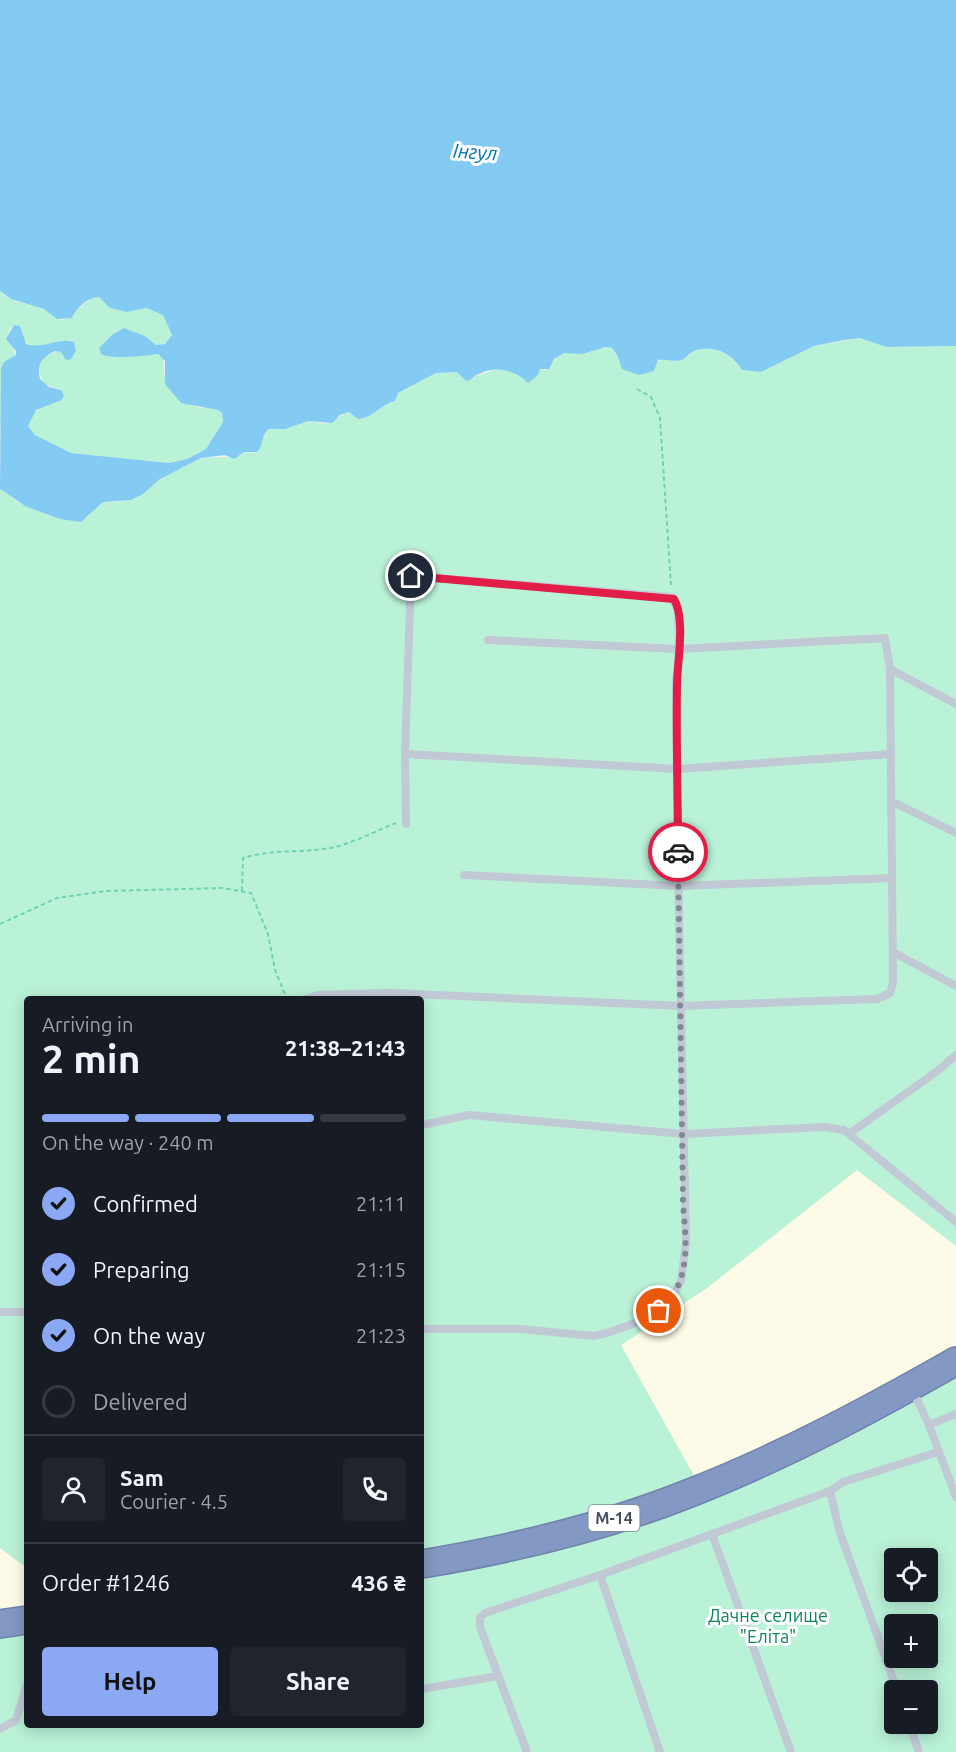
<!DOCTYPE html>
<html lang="en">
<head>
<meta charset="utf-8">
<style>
	:root { --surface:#171b24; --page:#20242c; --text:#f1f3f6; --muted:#9ea1a6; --line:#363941; --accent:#8aa8f3 }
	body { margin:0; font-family:Ubuntu,sans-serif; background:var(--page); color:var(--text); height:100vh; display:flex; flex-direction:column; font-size:22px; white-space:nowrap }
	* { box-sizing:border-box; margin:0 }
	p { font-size:20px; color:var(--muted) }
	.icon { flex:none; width:33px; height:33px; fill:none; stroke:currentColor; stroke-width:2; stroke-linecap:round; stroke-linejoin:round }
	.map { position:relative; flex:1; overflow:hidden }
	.side { position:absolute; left:24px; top:996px; width:400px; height:732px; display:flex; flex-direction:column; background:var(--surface); border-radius:6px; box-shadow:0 3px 15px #0003 }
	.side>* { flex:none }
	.tools { position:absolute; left:884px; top:1548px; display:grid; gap:12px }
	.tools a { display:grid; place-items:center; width:54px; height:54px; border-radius:6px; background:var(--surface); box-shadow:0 3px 15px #0003; font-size:30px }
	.pin { position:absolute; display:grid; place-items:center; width:51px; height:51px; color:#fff; margin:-26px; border:3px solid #fff; border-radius:50%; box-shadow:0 2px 6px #0007 }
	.courier { position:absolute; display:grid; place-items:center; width:60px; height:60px; margin:-30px; border:4px solid #e11d48; border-radius:50%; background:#fff; color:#222; box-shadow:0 2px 8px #0007 }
	.summary em { font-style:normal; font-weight:600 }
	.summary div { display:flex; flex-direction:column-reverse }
	.summary { display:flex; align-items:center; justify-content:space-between; height:102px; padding:0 18px }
	h1 { font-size:39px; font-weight:600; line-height:45px }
	.bar { display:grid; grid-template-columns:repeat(4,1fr); gap:9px 6px; align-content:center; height:72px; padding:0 18px }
	.bar i { height:8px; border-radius:4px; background:var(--line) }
	.bar .on { background:var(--accent) }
	.bar p { grid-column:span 4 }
	.line { display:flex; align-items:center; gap:15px; padding:0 18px; border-top:2px solid var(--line) }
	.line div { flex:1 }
	.round { display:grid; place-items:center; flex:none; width:63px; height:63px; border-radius:6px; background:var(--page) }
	ol { padding:0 18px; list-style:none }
	li { display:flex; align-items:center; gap:18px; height:66px }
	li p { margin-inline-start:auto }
	li .icon { padding:6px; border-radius:50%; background:var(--accent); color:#111; stroke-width:4 }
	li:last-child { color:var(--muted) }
	li i { width:33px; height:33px; border:3px solid var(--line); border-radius:50% }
	.primary-button { display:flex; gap:12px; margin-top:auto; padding:12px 18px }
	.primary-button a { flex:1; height:69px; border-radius:6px; background:var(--accent); color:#111; font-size:24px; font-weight:600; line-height:69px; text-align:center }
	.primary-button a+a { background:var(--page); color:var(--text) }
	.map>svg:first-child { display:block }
	.commercial { fill:#fdfae7 }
	.green { fill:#baf2d8; fill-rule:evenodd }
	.water { fill:#84cbf3 }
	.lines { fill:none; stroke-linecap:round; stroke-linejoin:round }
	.highway-casing { stroke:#6e83ad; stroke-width:30 }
	.path { stroke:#6fd3b1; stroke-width:2; stroke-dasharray:4.5 3; stroke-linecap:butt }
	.lane { stroke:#c1c9d5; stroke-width:8 }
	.highway { stroke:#8398c2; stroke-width:27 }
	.done { stroke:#828791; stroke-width:6; stroke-dasharray:0 10.8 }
	.route { stroke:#e11d48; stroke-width:8 }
	.labels { text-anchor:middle; stroke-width:6; stroke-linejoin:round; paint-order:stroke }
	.shield { fill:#fff; stroke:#7d848e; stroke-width:1.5 }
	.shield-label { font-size:16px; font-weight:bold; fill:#454f5e }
	.park-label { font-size:18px; fill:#10865c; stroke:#fff }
	.water-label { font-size:20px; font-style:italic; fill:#0175b5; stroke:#fff }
</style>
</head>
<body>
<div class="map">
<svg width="956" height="1752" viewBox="0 0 956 1752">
	<rect width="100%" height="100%" fill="#f2efef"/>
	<g class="commercial">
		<polygon points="857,1170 956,1246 956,1354 698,1483 621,1345 707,1288"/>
		<polygon points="0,1548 27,1568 27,1612 0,1616"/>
	</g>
	<g class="green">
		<path d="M0,291C9,303 30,303 43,309C52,312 53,318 63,320L93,297H99L110,308L122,311L146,308L163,315L172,335L165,344L156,345L145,336L124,329L117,331L99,348V351L112,357L157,354L163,357L165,379L196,407L218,410L222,413L223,422L206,449L187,459L169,463L71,453L34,435L28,426C31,407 47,407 62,400L64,395L61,390L43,383L38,367L46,355L76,346L71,340L42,347L32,346L24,341L22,331L11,327L7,335L16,355L2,365C1,385 6,407 0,426Z"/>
		<path d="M860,338L886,347L956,346V1246L857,1170L707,1288L621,1345L698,1483L653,1500L422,1556V999H27V1568L0,1548V489L19,503L60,519H85L103,502C112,501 122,502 131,500C144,496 151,485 162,478C173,470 187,463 200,459C215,454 235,462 244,452L253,453L269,429L308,421L326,424L350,411L358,419C373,419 378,403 393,402L398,393L436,373L457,372L473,377L501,368L547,370C551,363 556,357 564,353C568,352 608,346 611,348C617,352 618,359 620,365L655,363L665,359H685C699,335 731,353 742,370L761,372L814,346Z"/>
		<path d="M956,1370V1752H0V1632L27,1628V1725H422V1573L520,1554ZM894,1558H927V1592H894ZM894,1624H927V1658H894ZM894,1690H927V1724H894Z"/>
	</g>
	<path class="water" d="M0,0H956V346L886,347L860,338L844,340L814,346L761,372L742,370C731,353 712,343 692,352C687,354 687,359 681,360C674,362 666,359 658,360L654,371L639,375L622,369L617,355L612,348L605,347L582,354L564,353L554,359L549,369H540L538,375L528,383C516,370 495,365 479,374C473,376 472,380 466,381L457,372L436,373L398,393L395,401C381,404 373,418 358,419L349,412L340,415L332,423L308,421L285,429H269C261,435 264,445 257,452H244L234,459L225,455L201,458L160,479L143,494L131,500L103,502L81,522L60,519L25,506L0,489L1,368L4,362L16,355V351L6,339L14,325L20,326L26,344C44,350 58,337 74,342L76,351L71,359L66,360L61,352L55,351C42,357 36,365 40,379L49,387L61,390L64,395L62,400L36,410L28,426L35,435L71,453L169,463L187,459L206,449L223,422L222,413L218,410L181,403L165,384V361L158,354C145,356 111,360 101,354L99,348L113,334L124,328L145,336L156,345L165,344L172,335L163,315L146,308L127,312L110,308L99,297C88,297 76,308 72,318L57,319L44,309L11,299L0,291Z"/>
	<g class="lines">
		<defs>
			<g id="highway">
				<path d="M422,1564C512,1549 605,1527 690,1493C782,1457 870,1410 956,1361"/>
				<polyline points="0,1624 27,1620"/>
			</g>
		</defs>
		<use href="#highway" class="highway-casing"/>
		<g class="path">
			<polyline points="637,389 651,397 660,418 671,585"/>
			<path d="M242,891L243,858C272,849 301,853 330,848C352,844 375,831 396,823"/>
			<polyline points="0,924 57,898 106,891 222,888 251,893 268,934 275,970 287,999"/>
		</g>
		<g class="lane">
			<polyline points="400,575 672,597 678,610 679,649 676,683 678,868 686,1243 681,1281 669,1303 638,1322 607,1333 594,1336 520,1329 422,1329"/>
			<polyline points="890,669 956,704"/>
			<polyline points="405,754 678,769 891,754"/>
			<polyline points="891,801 956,833"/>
			<polyline points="406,824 405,754 411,576"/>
			<polyline points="464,875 679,886 892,878"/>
			<polyline points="893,952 956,986"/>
			<polyline points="391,993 681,1006 877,999 890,993 893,983 890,669 885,638 679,649 488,640"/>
			<polyline points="305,999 318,995 391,993 391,999"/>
			<polyline points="422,1125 469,1115 684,1134 824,1127 844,1130 956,1222"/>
			<polyline points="849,1134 936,1072 956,1055"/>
			<polyline points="0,1312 27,1312"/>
			<polyline points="913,1391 929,1425 956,1497"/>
			<polyline points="929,1425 956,1414"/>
			<polyline points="830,1491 839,1530 897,1690"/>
			<polyline points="712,1534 791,1752"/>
			<polyline points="600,1575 660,1752"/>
			<polyline points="422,1689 498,1676"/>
			<polyline points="909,1724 919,1752"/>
			<polyline points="0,1729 16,1720 27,1684"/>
			<polyline points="527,1752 480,1627 480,1617 485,1613 600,1575 830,1491 843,1482 938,1452"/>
		</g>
		<use href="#highway" class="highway"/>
	</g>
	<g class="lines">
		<path class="done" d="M659,1311C692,1283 686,1243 683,1204L678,852"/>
		<path class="route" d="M411,576L674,599C686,620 677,662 677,686C676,741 678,797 678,852"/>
	</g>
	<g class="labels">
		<rect class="shield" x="588.5" y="1505" width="51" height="26" rx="4.5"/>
		<g class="shield-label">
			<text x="614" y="1524">М-14</text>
		</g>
		<g class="park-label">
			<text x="768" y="1622">Дачне селище<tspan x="768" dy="21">"Еліта"</tspan></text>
		</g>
		<g class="water-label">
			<text transform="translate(475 152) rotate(4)" y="7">Інгул</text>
		</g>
	</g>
</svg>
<div class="tools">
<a><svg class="icon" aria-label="locate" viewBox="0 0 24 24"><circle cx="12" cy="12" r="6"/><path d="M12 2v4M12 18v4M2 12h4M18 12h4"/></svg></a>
<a>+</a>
<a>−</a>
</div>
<div class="pin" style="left:659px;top:1311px;background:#ea580c"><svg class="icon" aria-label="bag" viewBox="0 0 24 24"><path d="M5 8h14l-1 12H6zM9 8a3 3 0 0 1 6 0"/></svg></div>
<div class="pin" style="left:411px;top:576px;background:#1f2937"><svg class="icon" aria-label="home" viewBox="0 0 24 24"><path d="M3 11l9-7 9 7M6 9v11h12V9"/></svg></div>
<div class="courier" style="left:678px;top:852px"><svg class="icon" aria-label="car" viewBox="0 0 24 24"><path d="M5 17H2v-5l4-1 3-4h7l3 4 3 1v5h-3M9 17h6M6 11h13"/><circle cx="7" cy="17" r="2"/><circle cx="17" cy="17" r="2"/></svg></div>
<section class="side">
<div class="summary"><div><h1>2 min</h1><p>Arriving in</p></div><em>21:38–21:43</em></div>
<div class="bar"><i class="on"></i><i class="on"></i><i class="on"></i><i></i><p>On the way · 240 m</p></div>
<ol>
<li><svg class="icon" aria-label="check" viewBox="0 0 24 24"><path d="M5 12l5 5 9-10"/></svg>Confirmed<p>21:11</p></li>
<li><svg class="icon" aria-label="check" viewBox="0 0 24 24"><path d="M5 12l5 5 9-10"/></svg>Preparing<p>21:15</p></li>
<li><svg class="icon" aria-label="check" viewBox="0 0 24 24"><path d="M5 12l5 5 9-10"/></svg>On the way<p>21:23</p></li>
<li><i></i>Delivered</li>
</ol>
<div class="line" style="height:108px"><a class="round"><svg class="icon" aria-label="person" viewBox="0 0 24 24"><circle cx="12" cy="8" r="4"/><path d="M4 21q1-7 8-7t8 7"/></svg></a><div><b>Sam</b><p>Courier · 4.5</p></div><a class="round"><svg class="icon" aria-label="phone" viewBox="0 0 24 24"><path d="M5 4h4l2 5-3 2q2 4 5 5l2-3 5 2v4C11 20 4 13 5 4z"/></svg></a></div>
<div class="line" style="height:78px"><div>Order #1246</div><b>436 ₴</b></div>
<div class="primary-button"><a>Help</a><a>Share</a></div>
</section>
</div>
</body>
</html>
